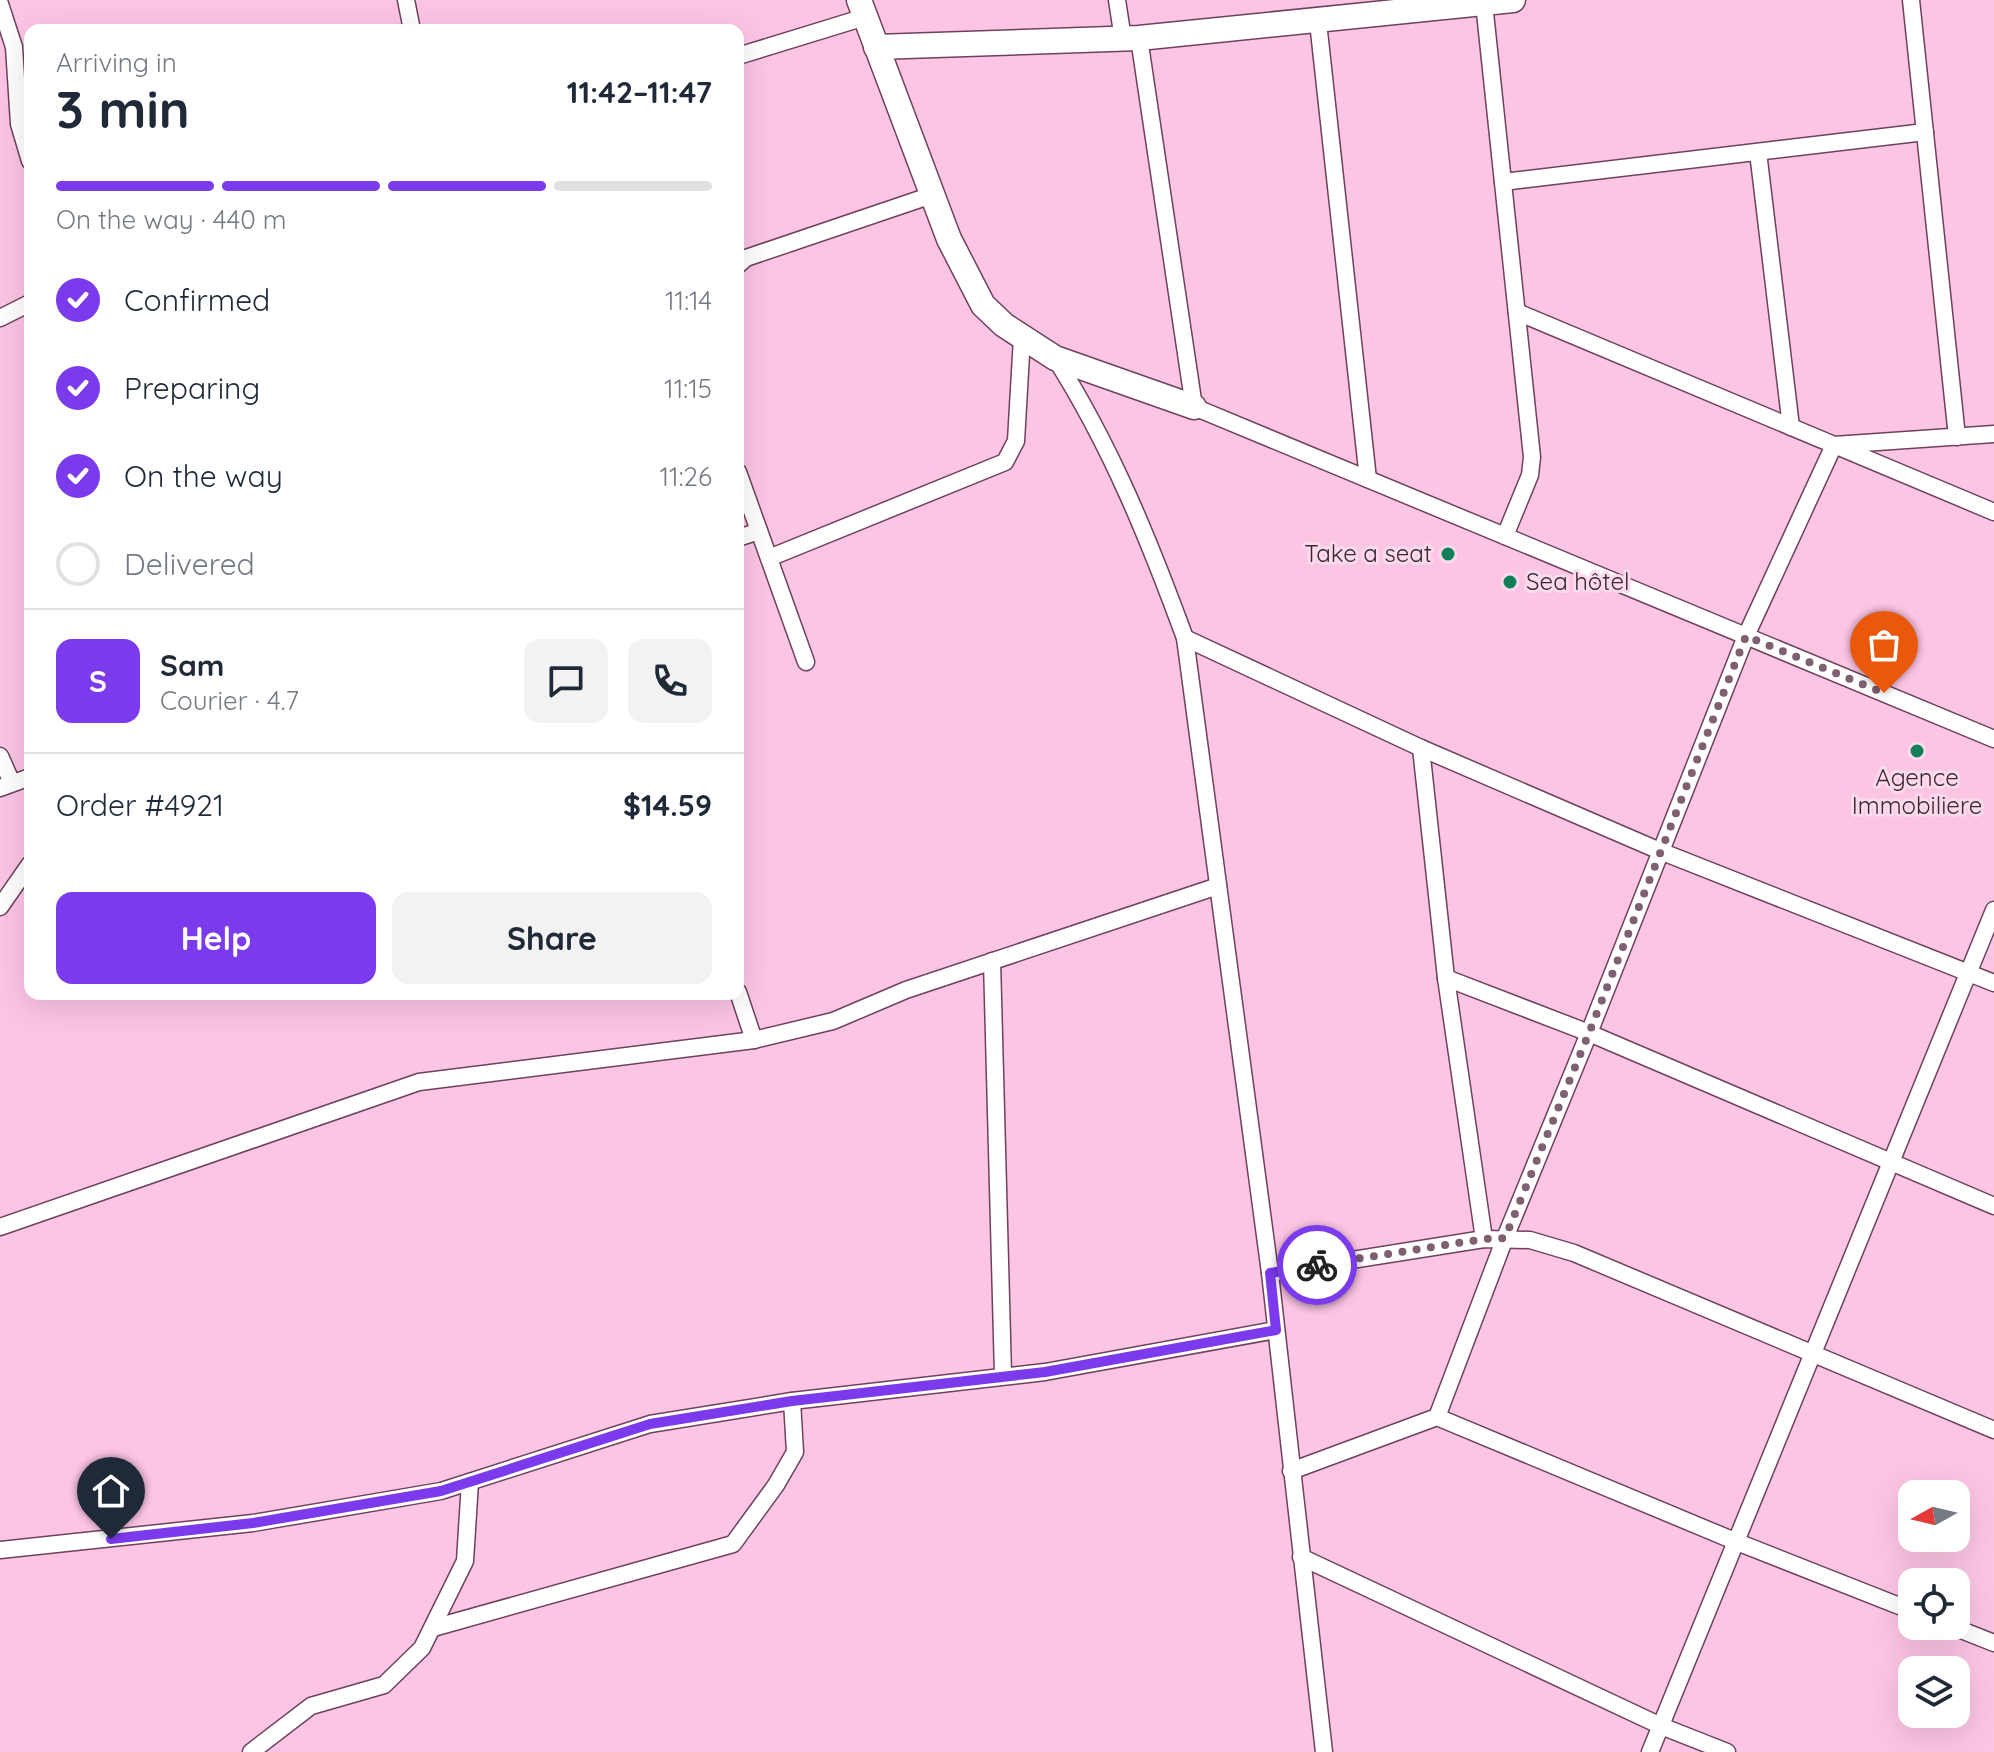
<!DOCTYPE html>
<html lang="en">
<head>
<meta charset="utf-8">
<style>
	:root { --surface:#fff; --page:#f2f2f3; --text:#1f2937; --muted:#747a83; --line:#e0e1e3; --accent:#7c3aed }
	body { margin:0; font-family:Quicksand,sans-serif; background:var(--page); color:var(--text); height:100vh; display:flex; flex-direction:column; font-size:30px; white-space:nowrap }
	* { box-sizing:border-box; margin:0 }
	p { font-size:26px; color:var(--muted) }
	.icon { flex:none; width:44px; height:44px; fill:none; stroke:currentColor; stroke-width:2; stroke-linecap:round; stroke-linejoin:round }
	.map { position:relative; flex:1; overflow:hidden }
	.side { position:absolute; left:24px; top:24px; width:720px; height:976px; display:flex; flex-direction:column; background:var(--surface); border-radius:16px; box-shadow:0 8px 32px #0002 }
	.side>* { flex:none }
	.needle { width:52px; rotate:262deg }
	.controls { position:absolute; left:1898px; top:1480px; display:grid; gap:16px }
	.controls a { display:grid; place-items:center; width:72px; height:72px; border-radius:16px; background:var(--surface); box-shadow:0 8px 32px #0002; font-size:40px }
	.pin { position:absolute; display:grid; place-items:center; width:68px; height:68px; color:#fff; margin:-82px -34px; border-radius:50% 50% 50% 0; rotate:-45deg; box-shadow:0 0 8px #0007 }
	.pin .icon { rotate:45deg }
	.courier { position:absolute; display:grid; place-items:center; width:80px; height:80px; margin:-40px; border:6px solid #7c3aed; border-radius:50%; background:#fff; color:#222; box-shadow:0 2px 10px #0007 }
	.headline em { font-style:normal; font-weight:800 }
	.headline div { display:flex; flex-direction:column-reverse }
	.headline { display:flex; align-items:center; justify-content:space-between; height:136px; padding:0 32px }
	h1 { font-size:52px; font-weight:800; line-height:60px }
	.bar { display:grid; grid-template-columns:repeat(4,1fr); gap:12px 8px; align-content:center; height:96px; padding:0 32px }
	.bar i { height:10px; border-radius:6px; background:var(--line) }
	.bar .current { background:var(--accent) }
	.bar p { grid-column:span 4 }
	.line { display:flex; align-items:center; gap:20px; padding:0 32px; border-top:2px solid var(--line) }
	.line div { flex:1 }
	.round { display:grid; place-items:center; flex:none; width:84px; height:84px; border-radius:16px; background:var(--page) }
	ol { padding:0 32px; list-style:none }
	li { display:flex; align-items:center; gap:24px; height:88px }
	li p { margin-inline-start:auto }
	li .icon { padding:8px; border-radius:50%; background:var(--accent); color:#fff; stroke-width:4 }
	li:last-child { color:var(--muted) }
	li i { width:44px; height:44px; border:4px solid var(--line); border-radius:50% }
	.primary-button { display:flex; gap:16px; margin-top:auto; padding:16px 32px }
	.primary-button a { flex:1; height:92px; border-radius:16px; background:var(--accent); color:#fff; font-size:32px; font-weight:800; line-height:92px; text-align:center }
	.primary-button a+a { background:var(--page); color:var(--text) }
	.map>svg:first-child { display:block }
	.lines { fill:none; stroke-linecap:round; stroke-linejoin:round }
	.street-casing { stroke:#6e415c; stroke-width:19 }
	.secondary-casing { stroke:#6e415c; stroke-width:27 }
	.street { stroke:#fff; stroke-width:16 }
	.secondary { stroke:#fff; stroke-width:24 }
	.done { stroke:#7f5f72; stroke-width:8; stroke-dasharray:0 14.4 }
	.route { stroke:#7c3aed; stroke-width:10 }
	.poi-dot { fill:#127f5b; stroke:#fbdaec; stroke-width:3 }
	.labels { text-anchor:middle; stroke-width:6; stroke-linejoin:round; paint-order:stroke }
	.poi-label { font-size:24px; fill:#3c2834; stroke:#fbdaec; text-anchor:end }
</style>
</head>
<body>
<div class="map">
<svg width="1994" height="1752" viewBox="0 0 1994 1752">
	<rect width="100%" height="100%" fill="#fcc5e4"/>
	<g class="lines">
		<defs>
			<g id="street">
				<polyline points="406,0 412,30"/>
				<polyline points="1117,0 1123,39"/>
				<polyline points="1911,0 1957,437"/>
				<polyline points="1484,3 1532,457 1530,475 1505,536"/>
				<polyline points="0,4 14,47 19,124 30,161"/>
				<polyline points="1318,22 1368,479"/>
				<polyline points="1139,38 1194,407 1994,739"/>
				<polyline points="738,56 865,17"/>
				<polyline points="1758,152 1791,427"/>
				<polyline points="1503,182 1925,132"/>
				<polyline points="738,265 746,258 932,195"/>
				<polyline points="1517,312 1994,512"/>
				<polyline points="0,318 30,303"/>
				<path d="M1055,358C1111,446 1149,540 1185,638L1270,1273L1324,1752"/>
				<polyline points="738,472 806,662"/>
				<polyline points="738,538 759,531"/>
				<polyline points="769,558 1005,462 1016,441 1022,337"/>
				<polyline points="1185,638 1421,748 1660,851 1994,983"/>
				<polyline points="1421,748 1446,978 1484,1239"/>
				<polyline points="0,756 12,783"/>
				<polyline points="0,788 30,777"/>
				<polyline points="0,907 30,864"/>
				<polyline points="992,961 1003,1375"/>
				<polyline points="1446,978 1589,1033 1994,1206"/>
				<polyline points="738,992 754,1040"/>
				<polyline points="0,1227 419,1082 754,1040 833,1021 906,990 1218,886"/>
				<polyline points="1270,1273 1484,1239 1530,1240 1574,1253 1994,1430"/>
				<polyline points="1437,1417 1505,1238 1589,1033 1746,636 1834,445 1994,434"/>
				<polyline points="1291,1471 1437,1417 1737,1542 1912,1611"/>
				<polyline points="0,1550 253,1523 441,1491 650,1424 792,1401 1045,1372 1276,1330"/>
				<polyline points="1301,1557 1661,1726 1727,1752"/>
				<polyline points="1951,1626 1994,1643"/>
				<polyline points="433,1628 733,1544 776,1485 795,1452 792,1401"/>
				<polyline points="251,1752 311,1706 384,1685 422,1648 465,1561 470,1482"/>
				<polyline points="1650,1752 1994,910"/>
			</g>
			<g id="secondary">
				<polyline points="859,0 949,239 983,305 1004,325 1055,358 1194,407"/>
				<polyline points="876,47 1139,38 1513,0"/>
			</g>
		</defs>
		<use href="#street" class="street-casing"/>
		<use href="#secondary" class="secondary-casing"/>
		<use href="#street" class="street"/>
		<use href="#secondary" class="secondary"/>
	</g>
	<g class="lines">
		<polyline class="done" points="1317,1265 1484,1239 1505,1238 1589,1033 1746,636 1884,693"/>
		<polyline class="route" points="111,1539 253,1523 441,1491 650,1424 792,1401 1045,1372 1276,1330 1270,1273 1317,1265"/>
	</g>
	<g class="poi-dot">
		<circle cx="1448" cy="554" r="8"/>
		<circle cx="1510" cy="582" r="8"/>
		<circle cx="1917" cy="751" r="8"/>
	</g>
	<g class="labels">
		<g class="poi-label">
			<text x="1432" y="562">Take a seat</text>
			<text x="1526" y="590" text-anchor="start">Sea hôtel</text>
			<text x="1917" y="786" text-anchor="middle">Agence<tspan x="1917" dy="28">Immobiliere</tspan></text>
		</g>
	</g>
</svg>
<div class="controls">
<a><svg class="needle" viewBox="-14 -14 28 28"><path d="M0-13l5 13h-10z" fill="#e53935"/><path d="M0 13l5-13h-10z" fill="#747a83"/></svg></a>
<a><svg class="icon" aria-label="locate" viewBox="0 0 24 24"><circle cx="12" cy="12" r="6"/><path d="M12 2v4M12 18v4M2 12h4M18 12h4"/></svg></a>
<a><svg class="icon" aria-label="layers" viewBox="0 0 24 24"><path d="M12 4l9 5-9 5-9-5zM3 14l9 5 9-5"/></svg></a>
</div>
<div class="pin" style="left:1884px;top:693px;background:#ea580c"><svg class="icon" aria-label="bag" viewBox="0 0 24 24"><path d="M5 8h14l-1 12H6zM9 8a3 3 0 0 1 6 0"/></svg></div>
<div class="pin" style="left:111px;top:1539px;background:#1f2937"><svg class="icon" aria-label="home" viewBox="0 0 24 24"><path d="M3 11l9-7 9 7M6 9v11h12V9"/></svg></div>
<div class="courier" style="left:1317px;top:1265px"><svg class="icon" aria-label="bike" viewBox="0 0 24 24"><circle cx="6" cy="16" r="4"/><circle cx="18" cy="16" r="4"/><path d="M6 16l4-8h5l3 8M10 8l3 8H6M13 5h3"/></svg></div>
<section class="side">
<div class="headline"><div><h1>3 min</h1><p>Arriving in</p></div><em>11:42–11:47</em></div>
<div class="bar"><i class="current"></i><i class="current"></i><i class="current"></i><i></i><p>On the way · 440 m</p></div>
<ol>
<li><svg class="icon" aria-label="check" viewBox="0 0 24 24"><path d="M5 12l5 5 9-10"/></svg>Confirmed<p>11:14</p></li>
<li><svg class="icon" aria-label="check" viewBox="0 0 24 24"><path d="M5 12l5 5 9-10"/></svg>Preparing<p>11:15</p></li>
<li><svg class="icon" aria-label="check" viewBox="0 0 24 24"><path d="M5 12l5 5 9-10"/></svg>On the way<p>11:26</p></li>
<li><i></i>Delivered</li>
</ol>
<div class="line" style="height:144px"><b class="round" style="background:var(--accent);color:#fff">S</b><div><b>Sam</b><p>Courier · 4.7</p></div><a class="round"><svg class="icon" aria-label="chat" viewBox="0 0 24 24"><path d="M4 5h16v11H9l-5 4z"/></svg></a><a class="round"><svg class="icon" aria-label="phone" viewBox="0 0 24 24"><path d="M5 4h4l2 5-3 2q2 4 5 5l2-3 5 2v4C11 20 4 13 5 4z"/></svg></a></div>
<div class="line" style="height:104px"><div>Order #4921</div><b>$14.59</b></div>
<div class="primary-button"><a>Help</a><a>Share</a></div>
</section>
</div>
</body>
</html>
